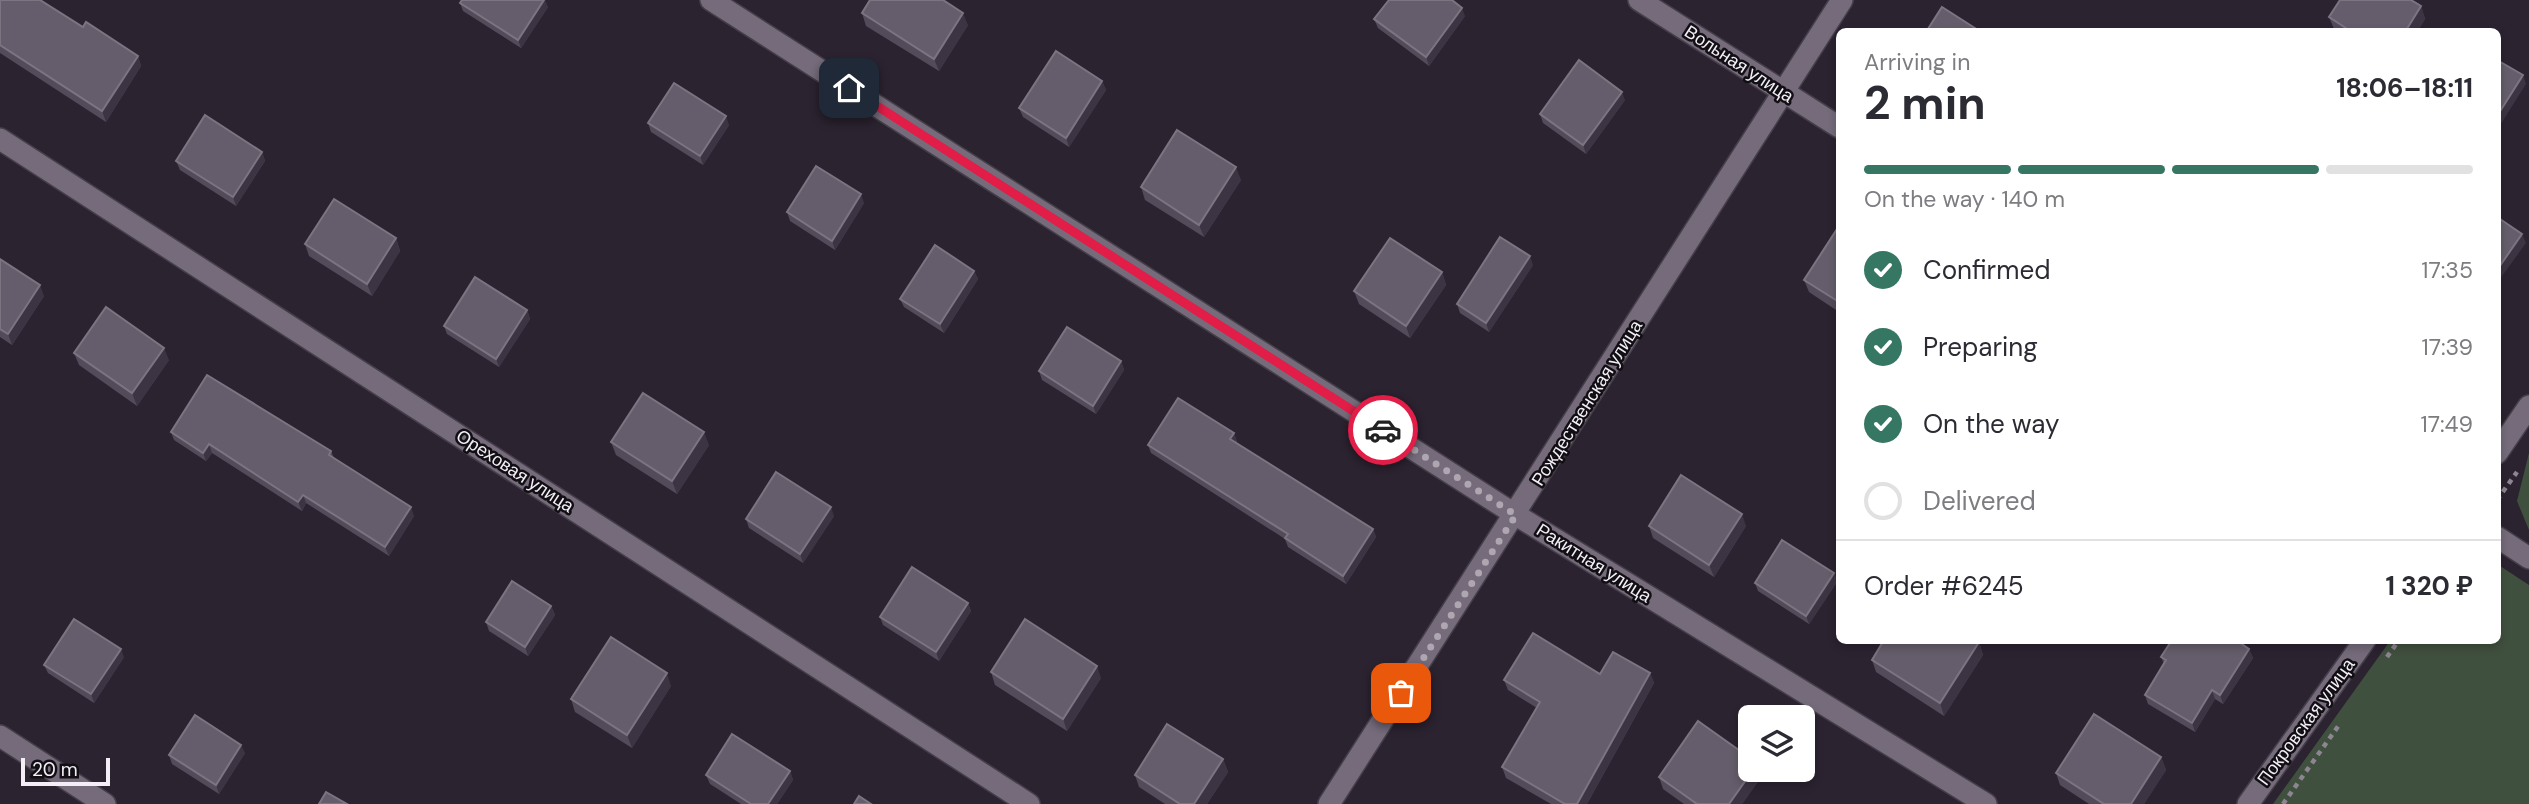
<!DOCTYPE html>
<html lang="en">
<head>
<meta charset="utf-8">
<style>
	:root { --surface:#fff; --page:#f2f2f3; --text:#2b2b33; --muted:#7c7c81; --line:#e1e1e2; --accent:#367764 }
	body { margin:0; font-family:"DM Sans",sans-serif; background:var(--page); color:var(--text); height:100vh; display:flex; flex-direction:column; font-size:26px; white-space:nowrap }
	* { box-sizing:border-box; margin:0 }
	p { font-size:23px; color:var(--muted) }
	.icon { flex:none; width:38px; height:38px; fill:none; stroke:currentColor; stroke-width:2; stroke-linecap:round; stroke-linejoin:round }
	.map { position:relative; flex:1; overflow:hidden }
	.drawer { position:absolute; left:1836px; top:28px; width:665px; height:616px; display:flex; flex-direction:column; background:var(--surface); border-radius:10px; box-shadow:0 4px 10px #0003 }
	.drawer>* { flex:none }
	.tools { position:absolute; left:1738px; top:705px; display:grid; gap:14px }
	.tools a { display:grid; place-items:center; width:77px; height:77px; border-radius:10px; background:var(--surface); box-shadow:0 4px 10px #0003; font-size:35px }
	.scale { position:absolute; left:21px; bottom:18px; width:89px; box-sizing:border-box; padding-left:7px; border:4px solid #f4eef7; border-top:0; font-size:19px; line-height:24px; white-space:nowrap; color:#f4eef7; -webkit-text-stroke:5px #110e14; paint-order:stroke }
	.pin { position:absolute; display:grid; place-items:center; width:60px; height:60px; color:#fff; margin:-30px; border-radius:14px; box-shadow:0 4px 10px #0006 }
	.courier { position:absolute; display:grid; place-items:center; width:70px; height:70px; margin:-35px; border:5px solid #e11d48; border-radius:50%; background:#fff; color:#222; box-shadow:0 2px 9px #0007 }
	.headline em { font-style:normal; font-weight:700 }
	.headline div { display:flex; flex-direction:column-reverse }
	.headline { display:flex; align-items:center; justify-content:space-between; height:119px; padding:0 28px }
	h1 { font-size:46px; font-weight:700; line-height:52px }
	.bar { display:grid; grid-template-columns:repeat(4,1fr); gap:10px 7px; align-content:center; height:84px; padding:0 28px }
	.bar i { height:9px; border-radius:5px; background:var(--line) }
	.bar .on { background:var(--accent) }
	.bar p { grid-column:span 4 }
	.line { display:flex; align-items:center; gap:18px; padding:0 28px; border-top:2px solid var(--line) }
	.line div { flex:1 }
	ol { padding:0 28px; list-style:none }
	li { display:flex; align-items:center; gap:21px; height:77px }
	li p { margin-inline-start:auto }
	li .icon { padding:7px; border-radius:50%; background:var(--accent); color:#fff; stroke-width:4 }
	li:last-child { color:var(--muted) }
	li i { width:38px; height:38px; border:4px solid var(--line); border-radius:50% }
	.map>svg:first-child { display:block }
	.green { fill:#40503e }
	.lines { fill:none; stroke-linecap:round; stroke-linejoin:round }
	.street-casing { stroke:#443e49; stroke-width:24 }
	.path { stroke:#8d8591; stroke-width:4.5; stroke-dasharray:5 5; stroke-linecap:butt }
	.street { stroke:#756b7b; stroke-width:21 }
	.wall { fill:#544b5a }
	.shaded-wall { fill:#3c3442 }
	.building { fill:#655d6b; stroke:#7c7481; stroke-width:2 }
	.done { stroke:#aea7b1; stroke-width:7; stroke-dasharray:0 12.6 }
	.route { stroke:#e11d48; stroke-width:9 }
	.labels { text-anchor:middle; stroke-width:5; stroke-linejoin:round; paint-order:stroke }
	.street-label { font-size:18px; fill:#f4eef7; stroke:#110e14 }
</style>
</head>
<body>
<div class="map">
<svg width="2529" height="804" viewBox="0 0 2529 804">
	<rect width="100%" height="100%" fill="#2b2330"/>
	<g class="green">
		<polygon points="2529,453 2529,530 2517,501"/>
		<polygon points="2497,564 2529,585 2529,804 2273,804 2390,641 2497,640"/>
	</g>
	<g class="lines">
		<defs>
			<g id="street">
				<polyline points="711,0 1516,515 1986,804"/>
				<polyline points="1639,0 1839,127"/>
				<polyline points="0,139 1029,804"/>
				<polyline points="2497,453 2529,406"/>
				<polyline points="2497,537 2529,558"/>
				<polyline points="0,736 105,804"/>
				<polyline points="1329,804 1842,0"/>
				<polyline points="2248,804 2365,640"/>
			</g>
		</defs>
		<use href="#street" class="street-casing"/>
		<g class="path">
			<polyline points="2497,500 2517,472"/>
			<polyline points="2387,657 2399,640"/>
			<polyline points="2283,804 2339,725"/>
		</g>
		<use href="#street" class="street"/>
	</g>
	<g class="wall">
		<polygon points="0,0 83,27 138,56 141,66 106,122 0,53"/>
		<polygon points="460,3 548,7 521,48 463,11"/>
		<polygon points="2421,6 2425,19 2417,32 2338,32 2334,29 2329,17"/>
		<polygon points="862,13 968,25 939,71 866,26"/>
		<polygon points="1465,16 1429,66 1378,28 1374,19"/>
		<polygon points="1102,81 1106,90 1069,147 1023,117 1019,108"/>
		<polygon points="1625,100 1586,154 1543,123 1540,114"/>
		<polygon points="648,123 729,125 703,165 651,132"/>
		<polygon points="262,152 265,161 236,206 180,170 176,161"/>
		<polygon points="1241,180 1204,237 1145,200 1141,187"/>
		<polygon points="864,203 835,250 790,221 787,212"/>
		<polygon points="1839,226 1839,312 1809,292 1804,280"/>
		<polygon points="396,238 400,251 372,296 309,256 305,244"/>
		<polygon points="0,259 44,296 12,345 0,337"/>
		<polygon points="1533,265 1489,332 1460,313 1457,304"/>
		<polygon points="974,271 978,279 944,333 904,307 900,299"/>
		<polygon points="1442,272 1446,285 1410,338 1359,304 1354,291"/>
		<polygon points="527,310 530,319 499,367 447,334 444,326"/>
		<polygon points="74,353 169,360 137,406 79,365"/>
		<polygon points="1121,361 1124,370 1096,414 1042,380 1039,371"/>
		<polygon points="171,432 331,451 334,458 414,516 389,556 306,503 302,511 212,453 206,461 174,440"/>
		<polygon points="1234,433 1237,442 1236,443 1373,529 1376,537 1346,584 1288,547 1285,539 1151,453 1148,445"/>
		<polygon points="611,442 709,445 677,494 616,455"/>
		<polygon points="834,516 803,563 749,528 746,519"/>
		<polygon points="1649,526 1746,526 1714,577 1653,538"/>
		<polygon points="1834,573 1837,582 1809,624 1758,591 1755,583"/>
		<polygon points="968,603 971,611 939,661 883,625 880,617"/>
		<polygon points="551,606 555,615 528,656 489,631 486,622"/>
		<polygon points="1979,642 1983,655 1944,716 1876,672 1872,660"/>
		<polygon points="2249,649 2253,658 2223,704 2215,699 2195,732 2148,704 2145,695 2164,664 2161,657"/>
		<polygon points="124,657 94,703 48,673 44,665"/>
		<polygon points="991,672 1101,678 1067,731 995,685"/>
		<polygon points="1650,673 1654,683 1587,804 1551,804 1506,778 1502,767 1537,708 1508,690 1504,680 1600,674"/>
		<polygon points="671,686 632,748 575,712 571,699"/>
		<polygon points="245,753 219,794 172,764 169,755"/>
		<polygon points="2161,757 2166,770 2144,804 2089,804 2060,785 2056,773"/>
		<polygon points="1223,759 1228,772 1207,804 1165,804 1139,787 1135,775"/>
		<polygon points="790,771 793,780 777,804 741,804 710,784 706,775"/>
		<polygon points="1762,776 1742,804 1684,804 1663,789 1659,777"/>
	</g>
	<g class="shaded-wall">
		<polygon points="544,0 545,0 548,7 521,48 518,40"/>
		<polygon points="2421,6 2425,19 2417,32 2405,32"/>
		<polygon points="1462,8 1465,16 1429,66 1426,57"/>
		<polygon points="963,13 968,25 939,71 934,59"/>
		<polygon points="138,56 141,66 106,122 102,111"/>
		<polygon points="2523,75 2526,84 2497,130 2497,116"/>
		<polygon points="1102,81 1106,90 1069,147 1066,138"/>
		<polygon points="1622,92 1625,100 1586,154 1583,145"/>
		<polygon points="726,116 729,125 703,165 700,156"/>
		<polygon points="262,152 265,161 236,206 233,197"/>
		<polygon points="1236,167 1241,180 1204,237 1199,225"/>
		<polygon points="861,194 864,203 835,250 832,241"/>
		<polygon points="2522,234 2526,243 2497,283 2497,270"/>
		<polygon points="396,238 400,251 372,296 367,284"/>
		<polygon points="1530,256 1533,265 1489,332 1486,323"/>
		<polygon points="974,271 978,279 944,333 940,324"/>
		<polygon points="1442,272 1446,285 1410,338 1406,326"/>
		<polygon points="40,285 44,296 12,345 8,334"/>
		<polygon points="527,310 530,319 499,367 496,359"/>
		<polygon points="164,348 169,360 137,406 132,393"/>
		<polygon points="1121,361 1124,370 1096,414 1093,406"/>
		<polygon points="704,432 709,445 677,494 672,481"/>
		<polygon points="1234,433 1237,442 1233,448 1230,439"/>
		<polygon points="209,444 212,453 206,461 203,453"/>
		<polygon points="303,495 306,503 302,511 298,502"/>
		<polygon points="411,507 414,516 389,556 385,547"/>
		<polygon points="831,507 834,516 803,563 800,554"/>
		<polygon points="1742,514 1746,526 1714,577 1709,565"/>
		<polygon points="1373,529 1376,537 1346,584 1343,576"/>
		<polygon points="1834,573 1837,582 1809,624 1806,616"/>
		<polygon points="968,603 971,611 939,661 936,652"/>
		<polygon points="551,606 555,615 528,656 525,647"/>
		<polygon points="1979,642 1983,655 1944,716 1940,703"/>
		<polygon points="121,649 124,657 94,703 91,694"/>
		<polygon points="2249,649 2253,658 2223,704 2220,695"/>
		<polygon points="1097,666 1101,678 1067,731 1063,719"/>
		<polygon points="667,673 671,686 632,748 627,735"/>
		<polygon points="1650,673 1654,683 1587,804 1577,804"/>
		<polygon points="2212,690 2215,699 2195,732 2192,723"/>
		<polygon points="241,745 245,753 219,794 216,785"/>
		<polygon points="2161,757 2166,770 2144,804 2131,804"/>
		<polygon points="1223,759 1228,772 1207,804 1194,804"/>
		<polygon points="1753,770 1760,770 1762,776 1742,804 1729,804"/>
		<polygon points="790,771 793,780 777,804 768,804"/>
	</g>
	<g class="building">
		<polygon points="0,0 40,0 83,27 86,22 138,56 102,111 0,45"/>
		<polygon points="462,0 544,0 518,40 460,3"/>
		<polygon points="870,0 943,0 963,13 934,59 862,13"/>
		<polygon points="1389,0 1452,0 1462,8 1426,57 1374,19"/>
		<polygon points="2340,0 2411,0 2421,6 2405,32 2352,32 2329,17"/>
		<polygon points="1942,7 1981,32 1926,32"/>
		<polygon points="1056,51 1102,81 1066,138 1019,108"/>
		<polygon points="1579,60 1622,92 1583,145 1540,114"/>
		<polygon points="2497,60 2523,75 2497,116"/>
		<polygon points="674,83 726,116 700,156 648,123"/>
		<polygon points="205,115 262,152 233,197 176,161"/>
		<polygon points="1177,130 1236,167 1199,225 1141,187"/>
		<polygon points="816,166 861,194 832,241 787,212"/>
		<polygon points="334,199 396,238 367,284 305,244"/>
		<polygon points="2497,217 2522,234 2497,270"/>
		<polygon points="1839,226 1839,302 1804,280"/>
		<polygon points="1500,237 1530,256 1486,323 1457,304"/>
		<polygon points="1390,238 1442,272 1406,326 1354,291"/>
		<polygon points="935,245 974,271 940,324 900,299"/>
		<polygon points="0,259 40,285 8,334 0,329"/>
		<polygon points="475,277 527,310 496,359 444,326"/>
		<polygon points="106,307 164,348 132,393 74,353"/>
		<polygon points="1067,327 1121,361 1093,406 1039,371"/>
		<polygon points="207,375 331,451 329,455 411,507 385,547 303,495 298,502 209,444 203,453 171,432"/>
		<polygon points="643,393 704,432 672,481 611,442"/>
		<polygon points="1178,398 1234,433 1230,439 1373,529 1343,576 1285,538 1288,534 1148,445"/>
		<polygon points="776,472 831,507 800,554 746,519"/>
		<polygon points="1681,475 1742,514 1709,565 1649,526"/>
		<polygon points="1782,540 1834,573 1806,616 1755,583"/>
		<polygon points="912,567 968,603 936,652 880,617"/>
		<polygon points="512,581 551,606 525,647 486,622"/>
		<polygon points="74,619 121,649 91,694 44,665"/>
		<polygon points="1025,619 1097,666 1063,719 991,672"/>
		<polygon points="1533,633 1600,674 1613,652 1650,673 1577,804 1565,804 1502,767 1540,702 1504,680"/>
		<polygon points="611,637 667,673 627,735 571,699"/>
		<polygon points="1884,640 1976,640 1979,642 1940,703 1872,660"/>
		<polygon points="2172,640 2236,640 2249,649 2220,695 2212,690 2192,723 2145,695 2166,660 2161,657"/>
		<polygon points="2094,714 2161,757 2131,804 2104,804 2056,773"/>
		<polygon points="195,715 241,745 216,785 169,755"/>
		<polygon points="1698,721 1750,758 1750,770 1753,770 1729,804 1697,804 1659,777"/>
		<polygon points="1167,724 1223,759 1194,804 1180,804 1135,775"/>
		<polygon points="732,734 790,771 768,804 751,804 706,775"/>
		<polygon points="326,792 347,804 319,804"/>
		<polygon points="859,796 871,804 854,804"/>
	</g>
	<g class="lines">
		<polyline class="done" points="1383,430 1516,515 1401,693"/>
		<polyline class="route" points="849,88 1383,430"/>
	</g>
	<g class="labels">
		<g class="street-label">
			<text transform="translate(1739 64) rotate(33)" y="6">Вольная улица</text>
			<text transform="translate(1587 403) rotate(-58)" y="6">Рождественская улица</text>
			<text transform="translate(515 471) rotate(33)" y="6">Ореховая улица</text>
			<text transform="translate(1594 563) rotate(32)" y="6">Ракитная улица</text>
			<text transform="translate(2306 722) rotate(-54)" y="6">Покровская улица</text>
		</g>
	</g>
</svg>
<div class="tools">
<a><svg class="icon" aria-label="layers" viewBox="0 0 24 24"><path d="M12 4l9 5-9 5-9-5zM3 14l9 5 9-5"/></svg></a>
</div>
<div class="scale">20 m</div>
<div class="pin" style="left:1401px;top:693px;background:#ea580c"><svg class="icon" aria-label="bag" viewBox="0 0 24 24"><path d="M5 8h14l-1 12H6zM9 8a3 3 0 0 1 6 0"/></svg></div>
<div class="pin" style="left:849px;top:88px;background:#1f2937"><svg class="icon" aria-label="home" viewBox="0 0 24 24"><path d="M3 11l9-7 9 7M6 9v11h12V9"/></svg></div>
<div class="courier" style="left:1383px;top:430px"><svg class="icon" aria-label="car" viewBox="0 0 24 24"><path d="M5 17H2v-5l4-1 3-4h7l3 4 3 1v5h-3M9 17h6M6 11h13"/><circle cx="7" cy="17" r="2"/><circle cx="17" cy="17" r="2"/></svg></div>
<section class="drawer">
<div class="headline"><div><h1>2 min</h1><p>Arriving in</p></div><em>18:06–18:11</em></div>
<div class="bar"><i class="on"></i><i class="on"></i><i class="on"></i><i></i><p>On the way · 140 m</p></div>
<ol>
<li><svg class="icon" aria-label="check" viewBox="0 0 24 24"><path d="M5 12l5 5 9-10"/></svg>Confirmed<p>17:35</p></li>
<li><svg class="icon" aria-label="check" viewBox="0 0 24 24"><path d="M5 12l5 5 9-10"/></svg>Preparing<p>17:39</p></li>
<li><svg class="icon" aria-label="check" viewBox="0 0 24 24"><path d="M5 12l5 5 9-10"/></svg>On the way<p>17:49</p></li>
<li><i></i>Delivered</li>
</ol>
<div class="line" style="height:91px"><div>Order #6245</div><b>1 320 ₽</b></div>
</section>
</div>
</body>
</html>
